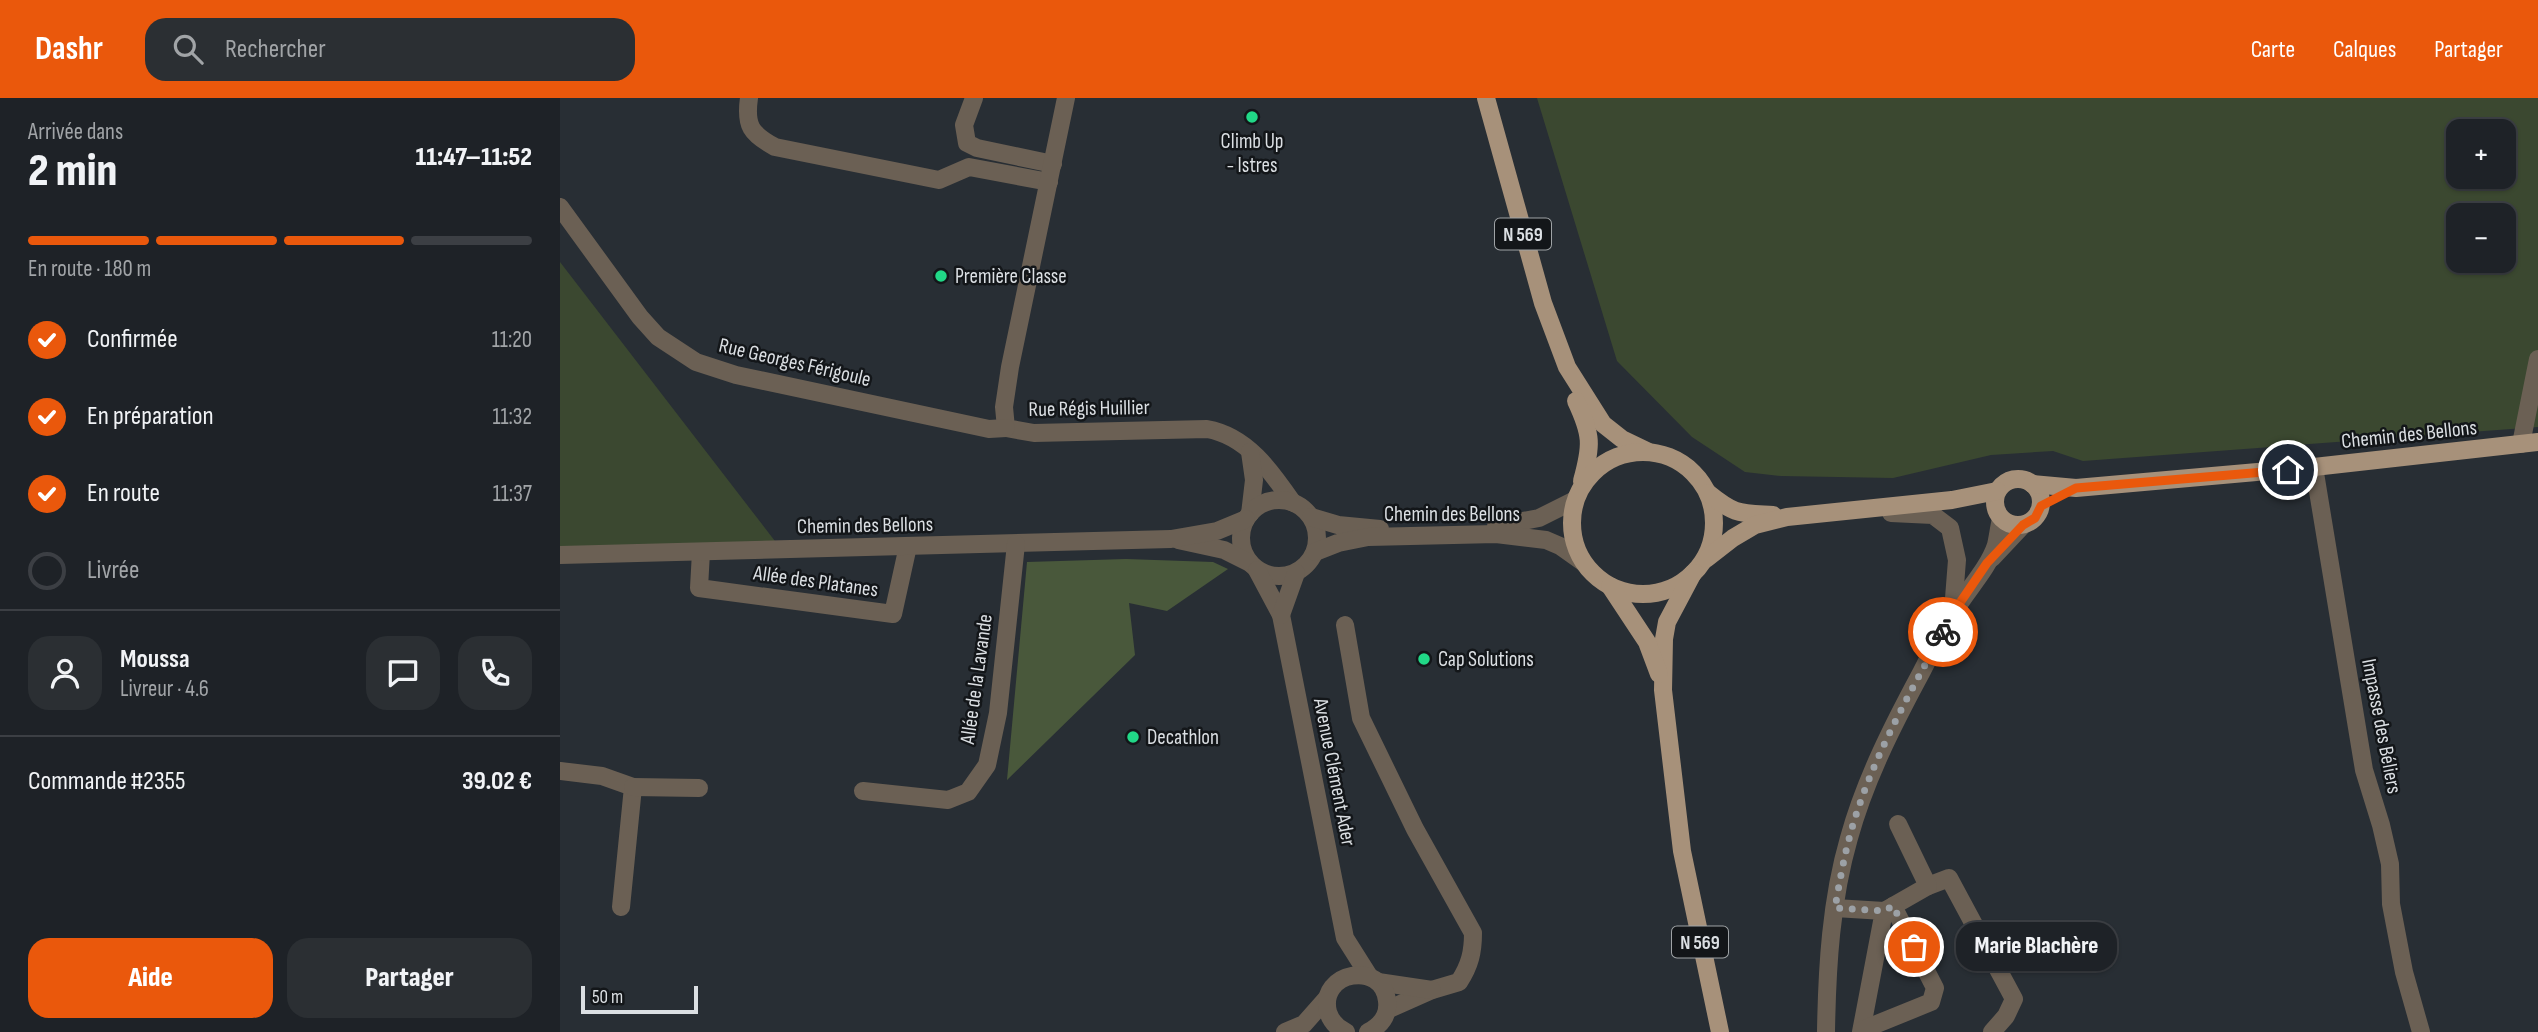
<!DOCTYPE html>
<html lang="fr">
<head>
<meta charset="utf-8">
<style>
	:root { --surface:#1e2227; --page:#2b2f33; --text:#f1f3f6; --muted:#a1a4a7; --line:#3c3f44; --accent:#ea580c }
	body { margin:0; font-family:"Sofia Sans Condensed",sans-serif; background:var(--page); color:var(--text); height:100vh; display:flex; flex-direction:column; font-size:26px; white-space:nowrap }
	* { box-sizing:border-box; margin:0 }
	p { font-size:23px; color:var(--muted) }
	.icon { flex:none; width:38px; height:38px; fill:none; stroke:currentColor; stroke-width:2; stroke-linecap:round; stroke-linejoin:round }
	.map { position:relative; flex:1; overflow:hidden }
	.details { display:flex; flex-direction:column; background:var(--surface); width:560px }
	.details>* { flex:none }
	.controls { position:absolute; left:1886px; top:21px; display:grid; gap:14px }
	.controls a { display:grid; place-items:center; width:70px; height:70px; border-radius:14px; background:var(--surface); box-shadow:0 2px 5px #0004,0 0 0 2px var(--line); font-size:35px }
	.scale { position:absolute; left:21px; bottom:18px; width:117px; box-sizing:border-box; padding-left:7px; border:4px solid #dbdfe3; border-top:0; font-size:19px; line-height:24px; white-space:nowrap; color:#dbdfe3; -webkit-text-stroke:5px #131619; paint-order:stroke }
	.pin { position:absolute; display:grid; place-items:center; width:60px; height:60px; color:#fff; margin:-30px; border:4px solid #fff; border-radius:50%; box-shadow:0 2px 7px #0007 }
	.courier { position:absolute; display:grid; place-items:center; width:70px; height:70px; margin:-35px; border:5px solid #ea580c; border-radius:50%; background:#fff; color:#222; box-shadow:0 2px 9px #0007 }
	.bubble { position:absolute; height:49px; border-radius:21px; background:var(--surface); box-shadow:0 2px 5px #0004,0 0 0 2px var(--line); font-size:23px; font-weight:800; line-height:49px; text-align:center }
	.overview em { font-style:normal; font-weight:800 }
	.overview div { display:flex; flex-direction:column-reverse }
	.overview { display:flex; align-items:center; justify-content:space-between; height:119px; padding:0 28px }
	h1 { font-size:46px; font-weight:800; line-height:52px }
	.bar { display:grid; grid-template-columns:repeat(4,1fr); gap:10px 7px; align-content:center; height:84px; padding:0 28px }
	.bar i { height:9px; border-radius:5px; background:var(--line) }
	.bar .active { background:var(--accent) }
	.bar p { grid-column:span 4 }
	.line { display:flex; align-items:center; gap:18px; padding:0 28px; border-top:2px solid var(--line) }
	.line div { flex:1 }
	.round { display:grid; place-items:center; flex:none; width:74px; height:74px; border-radius:21px; background:var(--page) }
	ol { padding:0 28px; list-style:none }
	li { display:flex; align-items:center; gap:21px; height:77px }
	li p { margin-inline-start:auto }
	li .icon { padding:7px; border-radius:50%; background:var(--accent); color:#fff; stroke-width:4 }
	li:last-child { color:var(--muted) }
	li i { width:38px; height:38px; border:4px solid var(--line); border-radius:50% }
	.action { display:flex; gap:14px; margin-top:auto; padding:14px 28px }
	.action a { flex:1; height:80px; border-radius:21px; background:var(--accent); color:#fff; font-size:28px; font-weight:800; line-height:80px; text-align:center }
	.action a+a { background:var(--page); color:var(--text) }
	header { display:flex; align-items:center; gap:42px; box-sizing:border-box; height:98px; padding:0 35px; background:var(--accent); color:#fff }
	header strong { font-size:33px }
	nav { display:flex; gap:38px; margin-inline-start:auto; font-size:24px }
	.search { width:490px; height:63px; background:var(--page); display:flex; align-items:center; gap:18px; box-sizing:border-box; padding:0 24px; border-radius:21px; color:var(--muted); font-size:26px }
	main { display:flex; flex:1; min-height:0 }
	.map>svg:first-child { display:block }
	.green { fill:#3b4830; fill-rule:evenodd }
	.forest { fill:#49583b }
	.lines { fill:none; stroke-linecap:round; stroke-linejoin:round }
	.minor { stroke:#6b6054; stroke-width:18 }
	.major { stroke:#a7917a; stroke-width:18 }
	.done { stroke:#9ca1a6; stroke-width:7; stroke-dasharray:0 12.6 }
	.route { stroke:#ea580c; stroke-width:9 }
	.poi-dot { fill:#21d887; stroke:#131619; stroke-width:2.5 }
	.labels { text-anchor:middle; stroke-width:5; stroke-linejoin:round; paint-order:stroke }
	.shield { fill:#131619; stroke:#9fa3a6; stroke-width:2 }
	.shield-label { font-size:19px; font-weight:bold; fill:#dbdfe3 }
	.poi-label { font-size:21px; fill:#dbdfe3; stroke:#131619; text-anchor:start }
	.street-label { font-size:21px; fill:#dbdfe3; stroke:#131619 }
</style>
</head>
<body>
<header>
<strong>Dashr</strong>
<div class="search"><svg class="icon" aria-label="search" viewBox="0 0 24 24"><circle cx="10" cy="10" r="6"/><path d="M15 15l6 6"/></svg>Rechercher</div>
<nav><a>Carte</a><a>Calques</a><a>Partager</a></nav>
</header>
<main>
<section class="details">
<div class="overview"><div><h1>2 min</h1><p>Arrivée dans</p></div><em>11:47–11:52</em></div>
<div class="bar"><i class="active"></i><i class="active"></i><i class="active"></i><i></i><p>En route · 180 m</p></div>
<ol>
<li><svg class="icon" aria-label="check" viewBox="0 0 24 24"><path d="M5 12l5 5 9-10"/></svg>Confirmée<p>11:20</p></li>
<li><svg class="icon" aria-label="check" viewBox="0 0 24 24"><path d="M5 12l5 5 9-10"/></svg>En préparation<p>11:32</p></li>
<li><svg class="icon" aria-label="check" viewBox="0 0 24 24"><path d="M5 12l5 5 9-10"/></svg>En route<p>11:37</p></li>
<li><i></i>Livrée</li>
</ol>
<div class="line" style="height:126px"><a class="round"><svg class="icon" aria-label="person" viewBox="0 0 24 24"><circle cx="12" cy="8" r="4"/><path d="M4 21q1-7 8-7t8 7"/></svg></a><div><b>Moussa</b><p>Livreur · 4.6</p></div><a class="round"><svg class="icon" aria-label="chat" viewBox="0 0 24 24"><path d="M4 5h16v11H9l-5 4z"/></svg></a><a class="round"><svg class="icon" aria-label="phone" viewBox="0 0 24 24"><path d="M5 4h4l2 5-3 2q2 4 5 5l2-3 5 2v4C11 20 4 13 5 4z"/></svg></a></div>
<div class="line" style="height:91px"><div>Commande #2355</div><b>39.02 €</b></div>
<div class="action"><a>Aide</a><a>Partager</a></div>
</section>
<div class="map">
<svg width="1978" height="934" viewBox="0 0 1978 934">
	<rect width="100%" height="100%" fill="#282e34"/>
	<g class="green">
		<path d="M977,0H1978V329L1523,363L1493,353L1431,357L1333,380L1221,378L1185,374L1132,339L1057,263ZM1899,33H1944V79H1899ZM1899,117H1944V163H1899Z"/>
		<polygon points="0,164 218,447 0,456"/>
	</g>
	<polygon class="forest" points="566,461 653,464 668,471 607,513 569,505 575,557 447,682 467,464"/>
	<g class="lines">
		<g class="minor">
			<path d="M189,0C185,28 191,36 215,49L379,82L409,69L489,84"/>
			<polyline points="414,0 404,27 407,45 417,50 493,66"/>
			<path d="M506,0L450,269L444,309L446,330L474,335L647,331C687,338 711,373 733,405"/>
			<polyline points="0,109 80,219 98,239 136,264 176,277 429,331 446,330"/>
			<polyline points="1961,346 1978,261"/>
			<polyline points="690,354 694,382 690,416"/>
			<polyline points="1754,369 1804,672 1821,727 1830,766 1831,806 1844,874 1861,934"/>
			<circle cx="719" cy="440" r="38"/>
			<polyline points="1331,415 1373,417 1390,430 1397,462 1393,513"/>
			<polyline points="751,419 778,427 820,431"/>
			<polyline points="936,428 979,420 1015,402"/>
			<polyline points="618,442 664,452 690,465"/>
			<polyline points="141,454 139,490 333,516 348,448"/>
			<polyline points="755,454 778,445 808,439 936,436 986,442 1000,448 1024,465"/>
			<polyline points="0,457 611,441 657,433 686,421"/>
			<polyline points="1432,460 1463,427"/>
			<polyline points="697,472 721,517 785,840 809,878"/>
			<polyline points="721,517 736,475"/>
			<path d="M785,527L801,620L855,731L913,835C913,854 910,867 899,884L872,892L827,912"/>
			<polyline points="0,673 42,678 73,689 61,809"/>
			<polyline points="73,689 139,690"/>
			<polyline points="303,693 388,702 408,694 427,667 438,615 456,446"/>
			<polyline points="1368,788 1389,780 1454,901 1446,918 1432,934"/>
			<polyline points="1333,808 1368,788 1338,726"/>
			<polyline points="1275,810 1324,813 1301,934"/>
			<polyline points="818,884 872,892"/>
			<polyline points="1302,932 1371,904 1375,890 1333,808 1324,813"/>
			<polyline points="725,934 744,926 767,900"/>
			<path d="M786,934C777,930 771,923 768,914C758,873 823,862 827,903C829,918 820,928 808,934"/>
			<path d="M1266,934C1267,869 1271,802 1289,740C1305,682 1333,627 1361,575C1372,554 1381,533 1394,514C1407,492 1428,471 1436,447C1438,438 1439,429 1441,421"/>
		</g>
		<g class="major">
			<polyline points="926,0 983,205 1007,269 1043,326 1062,341 1087,353"/>
			<path d="M1016,303C1032,337 1032,347 1022,383"/>
			<circle cx="1083" cy="425" r="71"/>
			<circle cx="1458" cy="404" r="23"/>
			<polyline points="1472,386 1516,390 1754,369 1978,344"/>
			<path d="M1148,395C1175,417 1179,415 1213,417"/>
			<polyline points="1146,461 1173,440 1195,427 1227,419 1392,402 1437,393"/>
			<polyline points="1133,475 1107,524 1104,541 1103,592 1122,753 1160,934"/>
			<polyline points="1050,488 1087,544 1099,576"/>
		</g>
	</g>
	<g class="lines">
		<path class="done" d="M1354,849L1333,808L1324,813L1275,810C1279,787 1283,764 1289,741C1308,668 1347,600 1383,534"/>
		<polyline class="route" points="1383,534 1393,515 1427,465 1463,427 1475,420 1481,408 1516,390 1728,372"/>
	</g>
	<g class="poi-dot">
		<circle cx="692" cy="19" r="7"/>
		<circle cx="381" cy="178" r="7"/>
		<circle cx="864" cy="561" r="7"/>
		<circle cx="573" cy="639" r="7"/>
	</g>
	<g class="labels">
		<g class="shield">
			<rect x="935" y="120.5" width="56" height="31" rx="5"/>
			<rect x="1112" y="828.5" width="56" height="31" rx="5"/>
		</g>
		<g class="shield-label">
			<text x="963" y="143">N 569</text>
			<text x="1140" y="851">N 569</text>
		</g>
		<g class="poi-label">
			<text x="692" y="50" text-anchor="middle">Climb Up<tspan x="692" dy="24">- Istres</tspan></text>
			<text x="395" y="185">Première Classe</text>
			<text x="878" y="568">Cap Solutions</text>
			<text x="587" y="646">Decathlon</text>
		</g>
		<g class="street-label">
			<text transform="translate(235 264) rotate(13)" y="7">Rue Georges Férigoule</text>
			<text transform="translate(529 310) rotate(-1)" y="7">Rue Régis Huillier</text>
			<text transform="translate(1849 336) rotate(-6)" y="7">Chemin des Bellons</text>
			<text x="892" y="423">Chemin des Bellons</text>
			<text transform="translate(305 427) rotate(-1)" y="7">Chemin des Bellons</text>
			<text transform="translate(256 483) rotate(8)" y="7">Allée des Platanes</text>
			<text transform="translate(416 581) rotate(-82)" y="7">Allée de la Lavande</text>
			<text transform="translate(1822 628) rotate(79)" y="7">Impasse des Béliers</text>
			<text transform="translate(775 674) rotate(79)" y="7">Avenue Clément Ader</text>
		</g>
	</g>
</svg>
<div class="controls">
<a>+</a>
<a>−</a>
</div>
<div class="scale">50 m</div>
<div class="pin" style="left:1354px;top:849px;background:#ea580c"><svg class="icon" aria-label="bag" viewBox="0 0 24 24"><path d="M5 8h14l-1 12H6zM9 8a3 3 0 0 1 6 0"/></svg></div>
<div class="pin" style="left:1728px;top:372px;background:#1f2937"><svg class="icon" aria-label="home" viewBox="0 0 24 24"><path d="M3 11l9-7 9 7M6 9v11h12V9"/></svg></div>
<div class="courier" style="left:1383px;top:534px"><svg class="icon" aria-label="bike" viewBox="0 0 24 24"><circle cx="6" cy="16" r="4"/><circle cx="18" cy="16" r="4"/><path d="M6 16l4-8h5l3 8M10 8l3 8H6M13 5h3"/></svg></div>
<div class="bubble" style="left:1396px;top:824px;width:161px">Marie Blachère</div>
</div>
</main>
</body>
</html>
